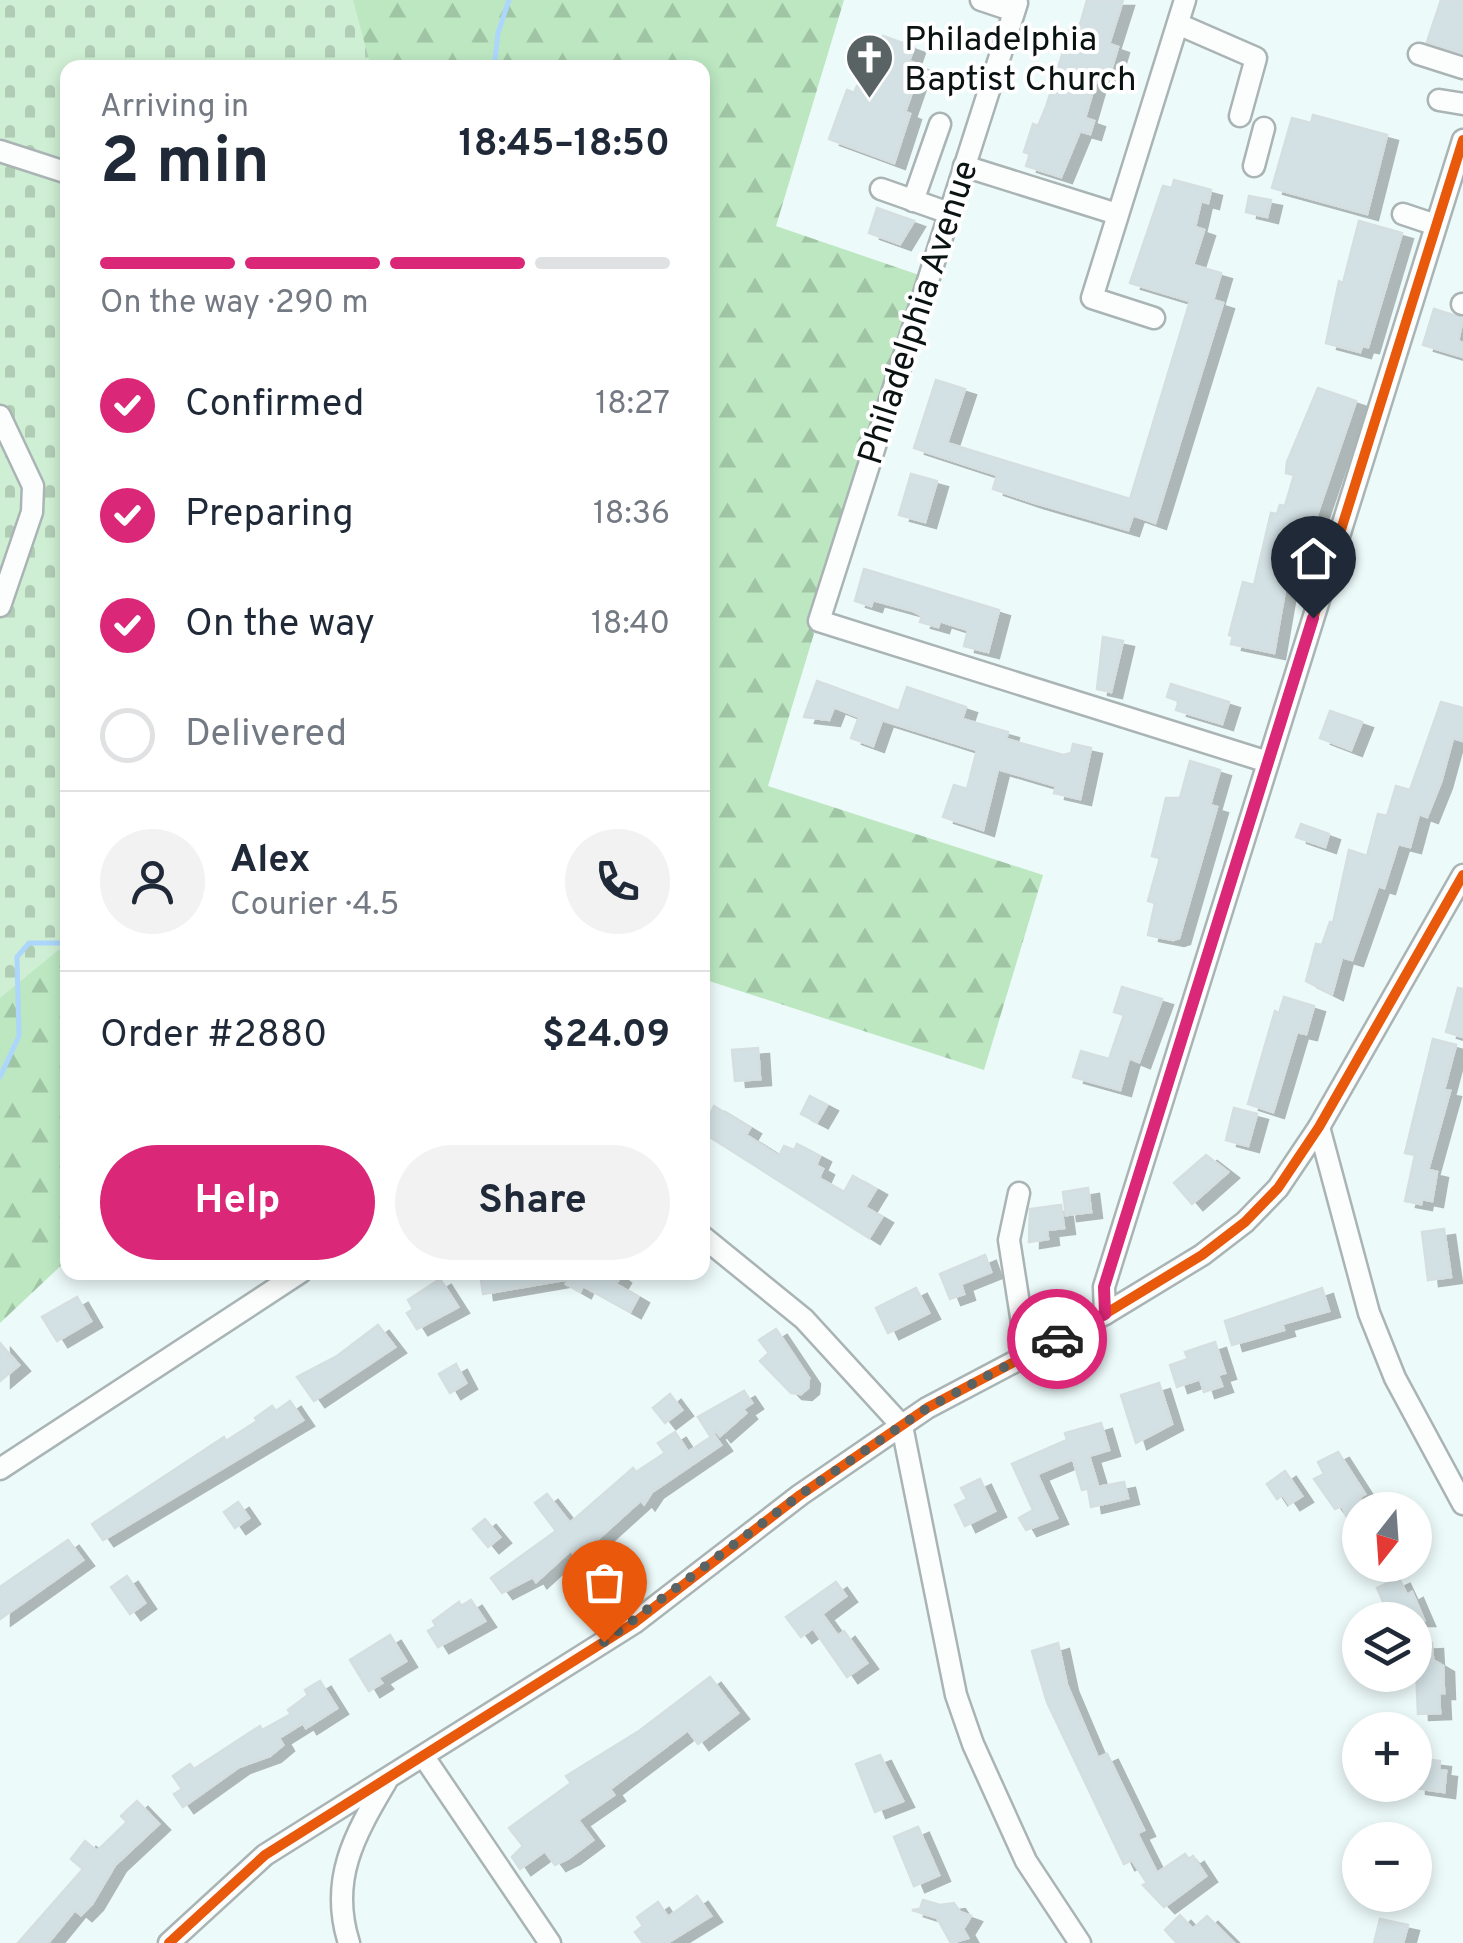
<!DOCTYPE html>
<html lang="en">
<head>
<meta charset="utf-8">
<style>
	:root { --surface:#fff; --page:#f2f2f3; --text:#1f2937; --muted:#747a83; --line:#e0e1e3; --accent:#db2777 }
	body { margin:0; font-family:Overpass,sans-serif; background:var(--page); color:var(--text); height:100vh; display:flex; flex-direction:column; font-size:38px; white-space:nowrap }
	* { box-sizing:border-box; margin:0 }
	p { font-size:32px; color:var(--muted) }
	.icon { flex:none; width:55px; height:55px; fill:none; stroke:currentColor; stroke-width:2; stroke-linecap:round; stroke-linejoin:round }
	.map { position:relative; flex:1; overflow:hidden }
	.drawer { position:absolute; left:60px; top:60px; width:650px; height:1220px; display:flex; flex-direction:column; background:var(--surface); border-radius:20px; box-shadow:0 5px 15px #0003 }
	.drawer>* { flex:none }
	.needle { width:65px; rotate:197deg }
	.tools { position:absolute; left:1342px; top:1492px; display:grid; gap:20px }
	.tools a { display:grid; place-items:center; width:90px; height:90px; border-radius:50%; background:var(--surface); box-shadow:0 5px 15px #0003; font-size:50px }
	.pin { position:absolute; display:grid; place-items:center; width:85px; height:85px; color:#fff; margin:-102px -42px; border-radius:50% 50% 50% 0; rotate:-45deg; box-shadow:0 0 10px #0007 }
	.pin .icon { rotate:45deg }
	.courier { position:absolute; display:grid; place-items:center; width:100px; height:100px; margin:-50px; border:8px solid #db2777; border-radius:50%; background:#fff; color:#222; box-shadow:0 2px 12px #0007 }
	.summary em { font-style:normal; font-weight:700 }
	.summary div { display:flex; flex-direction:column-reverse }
	.summary { display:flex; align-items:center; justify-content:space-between; height:170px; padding:0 40px }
	h1 { font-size:65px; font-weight:700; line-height:75px }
	.bar { display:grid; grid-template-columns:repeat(4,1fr); gap:15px 10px; align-content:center; height:120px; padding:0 40px }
	.bar i { height:12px; border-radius:8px; background:var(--line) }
	.bar .active { background:var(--accent) }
	.bar p { grid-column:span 4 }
	.line { display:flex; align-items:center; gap:25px; padding:0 40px; border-top:2px solid var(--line) }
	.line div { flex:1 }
	.round { display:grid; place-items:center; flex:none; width:105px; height:105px; border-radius:52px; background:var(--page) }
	ol { padding:0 40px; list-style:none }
	li { display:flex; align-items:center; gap:30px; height:110px }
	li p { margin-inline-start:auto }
	li .icon { padding:10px; border-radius:50%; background:var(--accent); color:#fff; stroke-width:4 }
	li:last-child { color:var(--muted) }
	li i { width:55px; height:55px; border:5px solid var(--line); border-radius:50% }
	.cta { display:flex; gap:20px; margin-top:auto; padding:20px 40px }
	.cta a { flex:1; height:115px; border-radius:60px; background:var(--accent); color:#fff; font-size:40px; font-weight:700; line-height:115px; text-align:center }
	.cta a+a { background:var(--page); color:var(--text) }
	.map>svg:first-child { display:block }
	.forest { fill:url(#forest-firs) }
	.cemetery { fill:url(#cemetery-stones) }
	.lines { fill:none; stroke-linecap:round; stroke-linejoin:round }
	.stream { stroke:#acd6fb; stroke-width:5 }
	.building { fill:#d3e1e4; stroke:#d5dee0; stroke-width:2.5; filter:url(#shadow) }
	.minor-casing { stroke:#aab4b4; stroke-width:25 }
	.minor { stroke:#fcfefe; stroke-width:20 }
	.cycleway-casing { stroke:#fff; stroke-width:16 }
	.cycleway { stroke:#e8590c; stroke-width:10 }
	.done { stroke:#596363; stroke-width:10; stroke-dasharray:0 18 }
	.route { stroke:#db2777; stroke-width:12 }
	.labels { text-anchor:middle; stroke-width:8; stroke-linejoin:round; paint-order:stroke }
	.poi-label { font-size:35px; fill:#0a1212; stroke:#fff; text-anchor:start }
	.street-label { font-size:35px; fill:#0a1212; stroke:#fff }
</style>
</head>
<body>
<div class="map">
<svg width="1463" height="1943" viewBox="0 0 1463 1943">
	<defs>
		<pattern id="forest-firs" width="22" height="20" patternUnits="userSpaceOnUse" patternTransform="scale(2.5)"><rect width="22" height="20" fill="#bce7c1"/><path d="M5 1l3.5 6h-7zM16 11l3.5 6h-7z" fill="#a0c5a5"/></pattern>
		<pattern id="cemetery-stones" width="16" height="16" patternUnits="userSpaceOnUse" patternTransform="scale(2.5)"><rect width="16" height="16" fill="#cfefd4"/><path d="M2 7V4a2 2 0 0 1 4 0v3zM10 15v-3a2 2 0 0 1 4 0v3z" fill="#b0ccb5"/></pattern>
		<filter id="shadow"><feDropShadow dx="11" dy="6" stdDeviation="0" flood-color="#0004"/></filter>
	</defs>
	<rect width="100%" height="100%" fill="#edfafa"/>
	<g class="forest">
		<polygon points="0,0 844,0 776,226 922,276 768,786 1043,875 984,1070 703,979 702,68 68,68"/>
		<polygon points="0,763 68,783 67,1260 0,1323"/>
	</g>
	<polygon class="cemetery" points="0,0 353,0 371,67 68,68 67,943 0,998"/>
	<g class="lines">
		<g class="stream">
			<polyline points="494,68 498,33 509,0"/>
			<polyline points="0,1077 19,1036 17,957 29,943 68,943"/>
		</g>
	</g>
	<g class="building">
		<polygon points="1087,0 1123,0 1109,44 1118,47 1108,80 1097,77 1085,118 1094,121 1090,134 1080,131 1061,177 1026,166 1030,154 1024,152 1033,124 1038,126 1046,107 1070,29 1078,32"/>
		<polygon points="1441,0 1463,0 1463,54 1427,42"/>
		<polygon points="883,36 914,47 909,61 921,66 905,112 910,114 894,163 829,139 847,90 854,93 857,86 864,88"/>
		<polygon points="1313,115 1387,135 1367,214 1272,188 1292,118 1311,123"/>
		<polygon points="1174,180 1211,190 1208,203 1201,201 1195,227 1204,230 1193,265 1221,273 1213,300 1223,303 1155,523 1133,515 1128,530 1032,502 993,489 997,475 914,448 936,380 965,389 947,443 1130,499 1190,301 1130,283 1163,186 1172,188"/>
		<polygon points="1249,196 1271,200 1267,217 1246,212"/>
		<polygon points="877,208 914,221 900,244 869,233"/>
		<polygon points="1359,221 1402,233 1368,347 1362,346 1360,352 1326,343 1339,281 1343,283"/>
		<polygon points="1434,309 1463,318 1458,341 1463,343 1463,357 1423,345"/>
		<polygon points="1318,388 1356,401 1296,576 1288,573 1274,653 1231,644 1233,636 1229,635 1243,582 1254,585 1271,513 1277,514 1280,505 1285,506 1294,475 1286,473 1287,462"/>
		<polygon points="911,474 937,481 925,522 899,515"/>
		<polygon points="864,569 999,610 988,652 964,646 968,630 940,621 938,627 920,622 922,616 913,611 873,600 871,606 855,601"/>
		<polygon points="1103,637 1123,641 1111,692 1097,689"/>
		<polygon points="817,681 899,711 907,687 966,707 962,719 1008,732 1006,739 1063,755 1071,753 1073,744 1091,748 1080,799 1054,793 1056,786 998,769 983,830 943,817 954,785 967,789 977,750 882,720 873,746 851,738 859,717 834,707 829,720 804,717"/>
		<polygon points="1171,684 1229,702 1222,724 1176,710 1179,701 1167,697"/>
		<polygon points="1441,702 1463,708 1463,741 1453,738 1441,782 1427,817 1419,814 1410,847 1398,844 1384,888 1378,886 1352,960 1342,957 1332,994 1306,981 1316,944 1322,945 1330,922 1333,923 1349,850 1367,856 1378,814 1387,816 1396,786 1410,790"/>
		<polygon points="1330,711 1362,722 1351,750 1320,738"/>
		<polygon points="1190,761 1220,770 1210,805 1217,807 1179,938 1173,940 1148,935 1155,903 1148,901 1160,858 1152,856 1166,798 1180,798"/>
		<polygon points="1301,824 1329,834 1325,847 1296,837"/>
		<polygon points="1122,987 1162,999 1139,1062 1129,1058 1120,1090 1073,1077 1081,1051 1109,1059 1124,1015 1114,1012"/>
		<polygon points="1458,988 1463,989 1463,1037 1446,1032"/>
		<polygon points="1284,997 1314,1006 1306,1034 1297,1032 1273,1112 1248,1104 1275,1011 1279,1013"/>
		<polygon points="1433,1039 1456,1045 1444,1090 1450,1091 1428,1170 1437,1172 1432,1201 1422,1199 1421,1204 1405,1201 1415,1155 1405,1153"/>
		<polygon points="758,1048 760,1079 735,1081 732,1050"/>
		<polygon points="810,1096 827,1105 817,1122 801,1114"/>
		<polygon points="714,1106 750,1128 746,1135 779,1156 784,1146 794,1150 797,1144 820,1156 816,1165 823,1169 819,1178 844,1192 853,1176 876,1189 865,1207 882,1217 869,1238 702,1132"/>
		<polygon points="1234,1108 1257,1114 1248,1146 1226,1140"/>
		<polygon points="1206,1155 1228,1172 1192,1204 1174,1183"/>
		<polygon points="1088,1188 1091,1212 1066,1215 1063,1192"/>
		<polygon points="1061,1205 1064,1228 1047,1230 1048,1239 1029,1242 1030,1209"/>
		<polygon points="1444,1229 1451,1277 1428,1280 1422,1232"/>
		<polygon points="985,1255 991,1272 961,1284 964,1294 950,1299 940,1274"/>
		<polygon points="480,1272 613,1272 620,1277 616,1284 638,1297 630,1312 583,1286 580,1292 566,1284 569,1278 563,1275 564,1280 483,1294"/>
		<polygon points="440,1279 458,1307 417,1329 407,1313 413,1309 408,1300"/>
		<polygon points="916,1288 929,1313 888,1333 876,1308"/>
		<polygon points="1322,1288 1329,1311 1282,1324 1284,1330 1232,1345 1225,1321"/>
		<polygon points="77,1297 91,1321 57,1341 42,1317"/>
		<polygon points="378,1325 395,1347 314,1401 297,1377 337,1356"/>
		<polygon points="776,1329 809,1378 808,1388 801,1394 791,1393 760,1361 769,1353 759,1340"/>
		<polygon points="1215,1342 1225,1373 1218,1375 1222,1386 1204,1392 1200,1379 1177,1387 1170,1365 1188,1359 1185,1352"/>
		<polygon points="0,1343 19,1365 0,1381"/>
		<polygon points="456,1364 466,1383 450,1393 439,1374"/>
		<polygon points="1159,1383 1172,1424 1136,1443 1121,1395"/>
		<polygon points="744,1391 752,1403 743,1409 746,1413 720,1436 716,1431 710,1436 698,1417"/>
		<polygon points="670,1394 682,1410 665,1423 653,1408"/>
		<polygon points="290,1401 303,1420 103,1540 92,1524 224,1437 226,1441 257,1421 255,1418 272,1406 276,1411"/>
		<polygon points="1101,1423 1109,1450 1089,1456 1098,1486 1082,1490 1073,1459 1037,1474 1057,1518 1026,1530 1019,1518 1033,1510 1012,1464 1067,1440 1065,1433"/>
		<polygon points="675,1432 688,1452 714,1435 721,1445 652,1492 644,1504 641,1500 588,1548 586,1545 574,1554 571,1550 536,1582 533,1577 502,1593 491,1578 556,1531 535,1503 547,1494 570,1523 633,1468 636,1472 665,1453 658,1443"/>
		<polygon points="1338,1452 1365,1494 1360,1497 1360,1546 1342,1506 1335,1509 1314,1479 1324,1474 1318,1462"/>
		<polygon points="1285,1471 1302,1496 1289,1504 1283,1495 1277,1499 1267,1484"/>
		<polygon points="980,1479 995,1511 965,1526 955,1505 967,1499 961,1488"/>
		<polygon points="1124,1482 1128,1498 1091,1507 1088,1489"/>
		<polygon points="238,1502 249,1518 235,1528 224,1512"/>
		<polygon points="485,1519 500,1537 488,1547 473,1529"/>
		<polygon points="68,1540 83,1560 0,1619 0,1587"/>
		<polygon points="127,1576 145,1603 130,1614 111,1587"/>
		<polygon points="1399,1578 1407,1595 1412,1592 1424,1620 1391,1620 1377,1588"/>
		<polygon points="836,1582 846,1596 822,1614 838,1636 844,1631 867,1663 847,1677 813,1628 801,1637 786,1617"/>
		<polygon points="471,1600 485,1621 438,1647 428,1631 436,1626 433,1621 459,1602 461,1606"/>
		<polygon points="390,1635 406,1661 378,1678 382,1683 369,1691 350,1660"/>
		<polygon points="1058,1643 1067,1685 1098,1758 1107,1754 1144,1830 1137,1833 1157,1873 1185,1854 1189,1859 1193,1856 1206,1876 1164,1907 1143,1885 1147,1883 1132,1860 1124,1864 1047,1702 1032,1651"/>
		<polygon points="1432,1643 1433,1660 1443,1666 1444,1693 1439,1693 1440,1713 1418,1714 1415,1644"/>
		<polygon points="710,1677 738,1713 698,1744 688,1730 610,1789 614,1795 578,1820 593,1840 569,1858 555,1865 545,1851 520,1869 512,1857 523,1846 509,1828 571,1783 566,1776 639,1731"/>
		<polygon points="320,1681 337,1708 306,1728 303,1723 279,1738 283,1745 270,1756 239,1767 183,1807 174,1794 182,1789 173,1776 190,1764 194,1769 260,1726 262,1730 291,1714 288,1710 308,1695 305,1690"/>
		<polygon points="880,1755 903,1801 875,1812 856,1764"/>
		<polygon points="1415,1758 1440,1761 1439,1770 1446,1771 1444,1792 1415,1788"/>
		<polygon points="137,1801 159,1824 115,1865 92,1904 81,1915 75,1910 48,1943 18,1943 83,1869 71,1859 85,1841 97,1851 127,1822 121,1816"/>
		<polygon points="918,1827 939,1875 914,1886 894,1837"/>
		<polygon points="697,1896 711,1916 667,1943 643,1943 635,1932 643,1926 637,1917 658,1902 668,1917"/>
		<polygon points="923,1900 940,1905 954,1903 960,1912 971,1916 963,1929 968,1938 951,1943 937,1918 912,1910 920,1909"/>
		<polygon points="1180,1915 1193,1929 1207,1916 1234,1943 1177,1943 1165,1930"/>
		<polygon points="1380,1919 1408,1925 1403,1943 1374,1943"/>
	</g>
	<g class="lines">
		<defs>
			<g id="minor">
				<polyline points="981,0 1014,11"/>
				<polyline points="1017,3 819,621 1268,762"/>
				<polyline points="1178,24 1256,58 1240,116"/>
				<polyline points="1419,54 1463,68"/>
				<polyline points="1439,100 1463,104"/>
				<polyline points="0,151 68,173"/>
				<polyline points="964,166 1117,214"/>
				<polyline points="1254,166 1264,128"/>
				<polyline points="881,189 949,213"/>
				<polyline points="913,201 940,124"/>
				<polyline points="1403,214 1436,225"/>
				<polyline points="1462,304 1463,304"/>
				<polyline points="1154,318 1092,298 1185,0"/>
				<polyline points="0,416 33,486 32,512 0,606"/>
				<polyline points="1319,1127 1369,1313 1395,1378 1463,1504"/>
				<polyline points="1019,1193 1009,1240 1027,1355"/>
				<polyline points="702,1236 804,1319 902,1426 956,1695 973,1744 1026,1861 1080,1943"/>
				<polyline points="1105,1314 1104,1287 1463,140"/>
				<polyline points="0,1469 301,1272"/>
				<polyline points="424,1757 550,1943"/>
				<polyline points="169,1943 265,1855 634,1623 800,1495 927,1408 1105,1314 1202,1255 1245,1222 1278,1188 1319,1127 1463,875"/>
				<path d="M349,1943C329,1880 354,1836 386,1782"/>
			</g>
		</defs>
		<use href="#minor" class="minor-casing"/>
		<use href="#minor" class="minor"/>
		<defs>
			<g id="cycleway">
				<polyline points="1105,1314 1104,1287 1463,140"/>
				<polyline points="169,1943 265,1855 634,1623 800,1495 927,1408 1105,1314 1202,1255 1245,1222 1278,1188 1319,1127 1463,875"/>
			</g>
		</defs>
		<use href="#cycleway" class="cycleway-casing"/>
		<use href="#cycleway" class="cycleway"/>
	</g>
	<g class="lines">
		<polyline class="done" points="604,1642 800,1495 927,1408 1057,1339"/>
		<polyline class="route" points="1057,1339 1105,1314 1104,1287 1313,618"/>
	</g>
	<defs>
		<symbol id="church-pin" viewBox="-11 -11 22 30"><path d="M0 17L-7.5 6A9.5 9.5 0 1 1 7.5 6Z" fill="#596363" stroke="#fff"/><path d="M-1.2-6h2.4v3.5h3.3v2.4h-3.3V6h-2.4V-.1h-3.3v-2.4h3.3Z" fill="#fff"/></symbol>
	</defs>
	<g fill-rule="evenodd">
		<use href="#church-pin" x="842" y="30" width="55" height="75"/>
	</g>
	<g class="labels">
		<g class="poi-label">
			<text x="904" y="50">Philadelphia<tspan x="904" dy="40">Baptist Church</tspan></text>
		</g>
		<g class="street-label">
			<text transform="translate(917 312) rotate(-72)" y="12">Philadelphia Avenue</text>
		</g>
	</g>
</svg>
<div class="tools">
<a><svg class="needle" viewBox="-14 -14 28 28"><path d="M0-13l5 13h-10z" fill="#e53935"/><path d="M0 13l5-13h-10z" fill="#747a83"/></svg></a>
<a><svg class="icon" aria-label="layers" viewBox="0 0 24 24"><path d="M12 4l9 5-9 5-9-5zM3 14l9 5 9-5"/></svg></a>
<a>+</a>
<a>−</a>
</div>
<div class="pin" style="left:604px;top:1642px;background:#ea580c"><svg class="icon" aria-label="bag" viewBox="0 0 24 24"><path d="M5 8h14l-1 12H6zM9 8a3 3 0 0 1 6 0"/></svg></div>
<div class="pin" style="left:1313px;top:618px;background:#1f2937"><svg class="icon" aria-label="home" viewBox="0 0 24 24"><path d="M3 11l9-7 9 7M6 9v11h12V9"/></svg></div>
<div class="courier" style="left:1057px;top:1339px"><svg class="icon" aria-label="car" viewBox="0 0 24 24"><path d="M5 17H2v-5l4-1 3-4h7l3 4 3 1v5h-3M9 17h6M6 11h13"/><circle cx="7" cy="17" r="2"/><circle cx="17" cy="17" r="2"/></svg></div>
<section class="drawer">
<div class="summary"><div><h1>2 min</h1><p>Arriving in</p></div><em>18:45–18:50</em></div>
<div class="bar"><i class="active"></i><i class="active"></i><i class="active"></i><i></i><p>On the way · 290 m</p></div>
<ol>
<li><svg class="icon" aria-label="check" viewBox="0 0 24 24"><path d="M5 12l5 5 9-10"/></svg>Confirmed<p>18:27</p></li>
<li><svg class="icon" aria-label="check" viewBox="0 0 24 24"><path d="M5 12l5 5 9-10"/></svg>Preparing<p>18:36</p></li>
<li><svg class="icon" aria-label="check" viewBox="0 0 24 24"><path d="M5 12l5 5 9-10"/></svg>On the way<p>18:40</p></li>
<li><i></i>Delivered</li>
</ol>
<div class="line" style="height:180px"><a class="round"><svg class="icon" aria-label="person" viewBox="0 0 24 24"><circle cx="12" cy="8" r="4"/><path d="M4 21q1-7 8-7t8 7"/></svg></a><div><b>Alex</b><p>Courier · 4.5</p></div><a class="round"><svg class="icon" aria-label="phone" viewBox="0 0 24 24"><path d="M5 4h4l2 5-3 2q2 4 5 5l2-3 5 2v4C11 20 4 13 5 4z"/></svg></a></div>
<div class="line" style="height:130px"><div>Order #2880</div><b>$24.09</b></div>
<div class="cta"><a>Help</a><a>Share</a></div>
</section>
</div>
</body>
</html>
